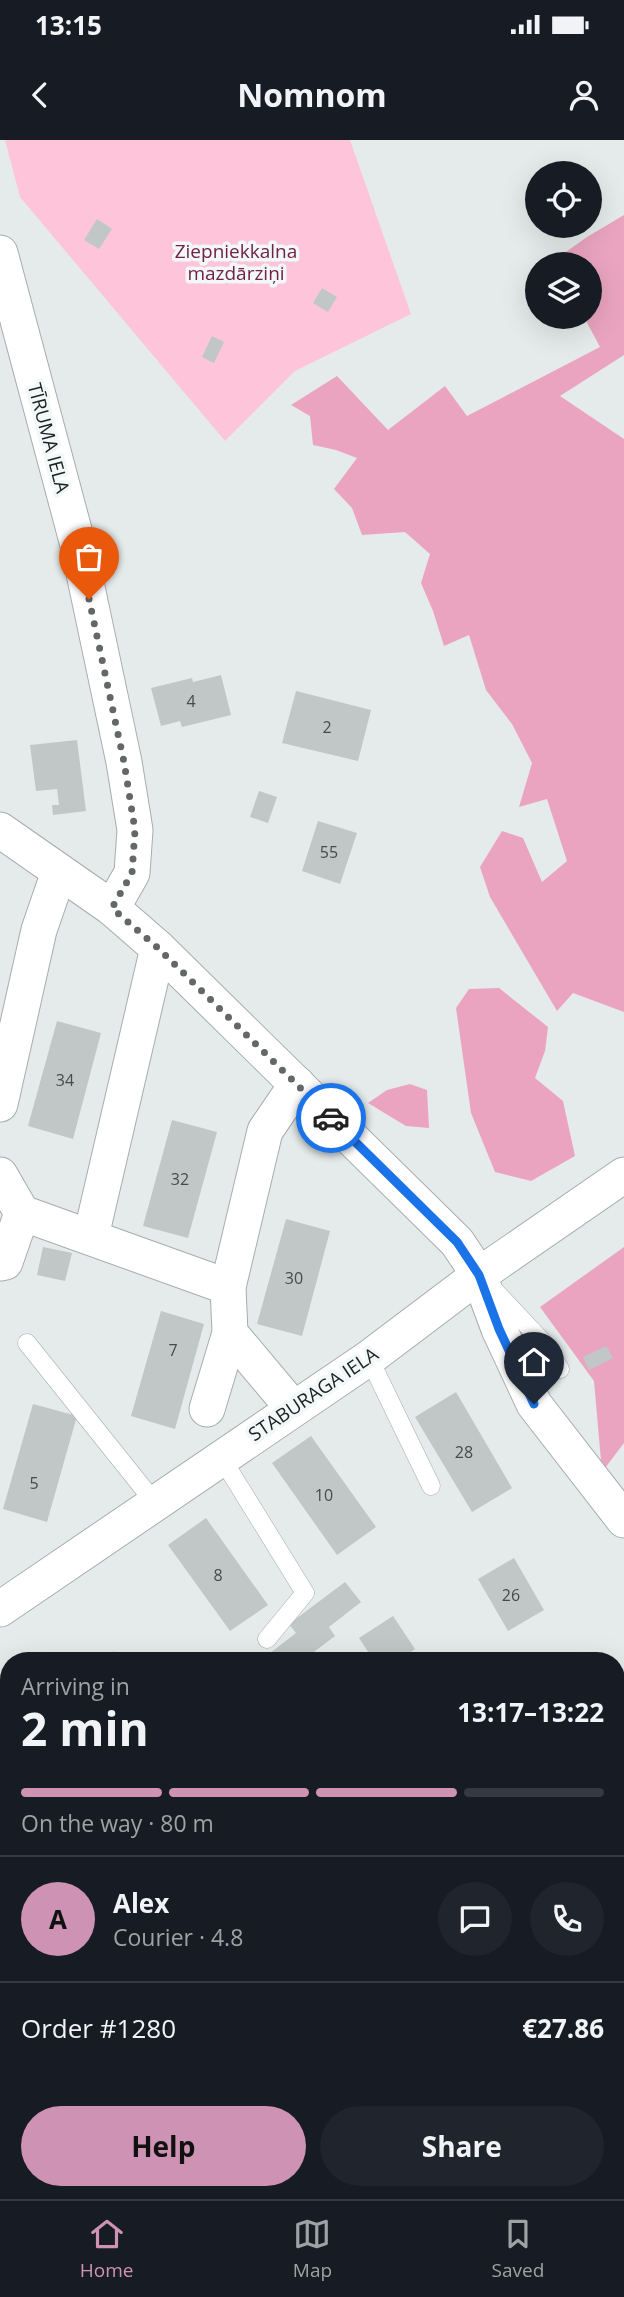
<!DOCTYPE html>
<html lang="en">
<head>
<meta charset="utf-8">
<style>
	:root { --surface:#171b24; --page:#20242c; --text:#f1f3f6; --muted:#9ea1a6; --line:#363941; --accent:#ce92b4 }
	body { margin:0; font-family:"Open Sans",sans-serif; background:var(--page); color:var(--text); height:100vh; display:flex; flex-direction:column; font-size:26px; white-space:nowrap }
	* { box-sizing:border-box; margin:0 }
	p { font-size:23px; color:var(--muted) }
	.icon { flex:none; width:38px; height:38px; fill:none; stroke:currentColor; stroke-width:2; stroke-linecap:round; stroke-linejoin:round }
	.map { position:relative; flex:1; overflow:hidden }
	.panel { position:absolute; left:0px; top:1512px; width:625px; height:548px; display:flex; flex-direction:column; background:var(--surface); border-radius:28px 28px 0 0; box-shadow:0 7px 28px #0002 }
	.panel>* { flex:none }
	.buttons { position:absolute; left:525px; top:21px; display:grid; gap:14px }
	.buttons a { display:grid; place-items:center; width:77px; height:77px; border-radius:50%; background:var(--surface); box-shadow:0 7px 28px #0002; font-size:35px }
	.pin { position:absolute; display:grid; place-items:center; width:60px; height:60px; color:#fff; margin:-72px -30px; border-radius:50% 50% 50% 0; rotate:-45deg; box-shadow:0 0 7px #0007 }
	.pin .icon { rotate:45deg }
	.courier { position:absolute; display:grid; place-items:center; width:70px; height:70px; margin:-35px; border:5px solid #1a73e8; border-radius:50%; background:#fff; color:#222; box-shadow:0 2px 9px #0007 }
	.summary em { font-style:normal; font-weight:700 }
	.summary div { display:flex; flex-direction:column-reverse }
	.summary { display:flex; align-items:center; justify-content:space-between; height:119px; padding:0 21px }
	h1 { font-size:46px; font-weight:700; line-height:52px }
	.bar { display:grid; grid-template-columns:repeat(4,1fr); gap:10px 7px; align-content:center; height:84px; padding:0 21px }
	.bar i { height:9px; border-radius:5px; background:var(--line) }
	.bar .on { background:var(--accent) }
	.bar p { grid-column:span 4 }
	.line { display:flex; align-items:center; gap:18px; padding:0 21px; border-top:2px solid var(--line) }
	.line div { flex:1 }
	.round { display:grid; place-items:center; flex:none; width:74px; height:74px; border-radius:37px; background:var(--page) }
	.action { display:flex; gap:14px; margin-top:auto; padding:14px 21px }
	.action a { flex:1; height:80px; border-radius:42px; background:var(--accent); color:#111; font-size:28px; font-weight:700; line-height:80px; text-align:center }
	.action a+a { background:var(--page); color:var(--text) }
	.status { display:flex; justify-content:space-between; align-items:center; height:49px; padding:0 35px; background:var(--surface); direction:ltr }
	.status svg { height:19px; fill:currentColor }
	header { display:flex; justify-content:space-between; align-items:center; height:91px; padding:0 21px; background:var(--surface); font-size:32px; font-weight:700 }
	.tabs { display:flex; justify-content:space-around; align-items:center; height:98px; border-top:2px solid var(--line); background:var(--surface); font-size:19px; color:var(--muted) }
	.tabs a { display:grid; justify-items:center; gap:4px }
	.tabs .on { color:var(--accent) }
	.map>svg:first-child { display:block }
	.green { fill:#fec5da }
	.forest { fill:#eba4bf }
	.building { fill:#c1c7c6 }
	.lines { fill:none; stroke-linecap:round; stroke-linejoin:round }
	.service-casing { stroke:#a7adac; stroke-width:19 }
	.minor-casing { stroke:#a7adac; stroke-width:37 }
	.service { stroke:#fff; stroke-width:18 }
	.minor { stroke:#fff; stroke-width:35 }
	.done { stroke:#646767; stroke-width:7; stroke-dasharray:0 12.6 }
	.route { stroke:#1a73e8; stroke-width:9 }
	.labels { text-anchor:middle; stroke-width:7; stroke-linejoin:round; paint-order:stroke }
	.number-label { font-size:16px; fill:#474a4a }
	.park-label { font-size:19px; fill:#722148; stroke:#f2f8f7 }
	.street-label { font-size:19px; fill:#1e2020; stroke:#f2f8f7 }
</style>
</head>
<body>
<div class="status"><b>13:15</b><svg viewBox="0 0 49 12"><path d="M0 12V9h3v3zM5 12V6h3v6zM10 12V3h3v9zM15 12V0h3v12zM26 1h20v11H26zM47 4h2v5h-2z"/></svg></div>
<header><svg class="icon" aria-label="back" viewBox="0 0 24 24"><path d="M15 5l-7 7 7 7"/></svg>Nomnom<svg class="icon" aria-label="person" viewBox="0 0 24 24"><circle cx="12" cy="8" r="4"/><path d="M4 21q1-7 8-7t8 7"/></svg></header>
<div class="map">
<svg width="624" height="2059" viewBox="0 0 624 2059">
	<rect width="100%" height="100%" fill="#e5ebea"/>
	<polygon class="green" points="5,0 350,0 411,174 295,231 225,301 20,57"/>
	<g class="forest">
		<polygon points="624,75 624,215 560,256 624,299 624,872 573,853 557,871 490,757 480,727 502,691 523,698 542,742 567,721 547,659 519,667 532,623 512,584 486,550 469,495 444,506 433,471 421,443 430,414 405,392 362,395 352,368 334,349 357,318 336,310 313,305 310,276 291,265 337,236 388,290 445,246 467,276 600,207 584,177 590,177 590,124 554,124 553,121 587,97"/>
		<polygon points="499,848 548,887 545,911 535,938 563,961 575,1016 531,1041 495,1032 471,973 456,868 469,849"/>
		<polygon points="410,944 427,950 429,988 406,986 368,963 387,950"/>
		<polygon points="624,1107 624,1303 602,1332 594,1241 540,1167"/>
	</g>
	<g class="building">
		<polygon points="97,79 112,89 99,109 84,100"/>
		<polygon points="322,148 337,157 328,172 313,163"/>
		<polygon points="212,196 224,202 214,223 202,217"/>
		<polygon points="221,535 231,575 182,587 180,581 161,586 151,548 192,538 193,542"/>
		<polygon points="296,551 371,570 358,621 282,603"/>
		<polygon points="77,600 86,671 53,675 52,665 59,665 57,649 36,651 30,605"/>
		<polygon points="259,651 277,657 268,683 250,677"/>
		<polygon points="318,681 357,693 340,744 302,731"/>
		<polygon points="57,881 101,893 73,999 28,986"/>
		<polygon points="172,980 217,992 188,1098 143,1086"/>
		<polygon points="286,1079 330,1091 302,1196 257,1184"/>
		<polygon points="43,1107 72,1113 65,1141 37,1135"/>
		<polygon points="161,1171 204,1184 175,1289 131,1276"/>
		<polygon points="606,1206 613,1218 589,1230 583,1217"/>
		<polygon points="456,1252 512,1348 472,1372 415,1277"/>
		<polygon points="33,1264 77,1276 47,1382 3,1369"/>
		<polygon points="311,1296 376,1387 337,1415 272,1323"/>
		<polygon points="206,1378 268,1465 230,1491 168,1405"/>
		<polygon points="514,1418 544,1470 508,1491 478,1439"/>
		<polygon points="345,1442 361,1462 329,1487 335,1496 302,1521 268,1521 265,1517 296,1493 289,1484"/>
		<polygon points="393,1476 415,1509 397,1521 374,1521 359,1498"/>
		<polygon points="114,1511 121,1521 100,1521"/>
		<polygon points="624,1646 624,1668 616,1654 616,1651"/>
		<polygon points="624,1794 624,1846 616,1848 616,1796"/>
		<polygon points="624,1966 624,2016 616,2017 616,1968"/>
		<polygon points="214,2051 223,2051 227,2059 198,2059"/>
	</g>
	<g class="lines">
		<defs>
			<g id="service">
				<polyline points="494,1150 540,1199 560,1229"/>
				<polyline points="27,1203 155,1363"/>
				<polyline points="369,1218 431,1346"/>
				<polyline points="221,1317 305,1453 267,1499"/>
			</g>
			<g id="minor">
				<polyline points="0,113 78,405 124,622 135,690 132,733 112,768"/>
				<polyline points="0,690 112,768 158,808 457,1102 479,1135 499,1189 534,1264 624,1380"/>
				<polyline points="0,964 39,790 59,732"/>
				<polyline points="0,1035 22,1073 228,1147"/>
				<polyline points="91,1096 158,808"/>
				<polyline points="0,1123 5,1122 22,1073"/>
				<polyline points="230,1193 293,1268"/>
				<polyline points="207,1269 230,1193 228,1147 265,991 297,944"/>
				<polyline points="0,1469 369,1218 479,1135 624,1035"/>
				<polyline points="616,1889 624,1887"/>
				<polyline points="86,2059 100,2051"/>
			</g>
		</defs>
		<use href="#service" class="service-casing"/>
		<use href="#minor" class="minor-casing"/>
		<use href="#service" class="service"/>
		<use href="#minor" class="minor"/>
	</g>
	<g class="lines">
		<polyline class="done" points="89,459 124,622 135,690 132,733 112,768 158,808 331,978"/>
		<polyline class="route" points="331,978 457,1102 479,1135 499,1189 534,1264"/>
	</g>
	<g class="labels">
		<g class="number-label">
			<text x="191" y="567">4</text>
			<text x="327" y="593">2</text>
			<text x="329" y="718">55</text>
			<text x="65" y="946">34</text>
			<text x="180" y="1045">32</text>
			<text x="294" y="1144">30</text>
			<text x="173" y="1216">7</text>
			<text x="464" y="1318">28</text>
			<text x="34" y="1349">5</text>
			<text x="324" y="1361">10</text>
			<text x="218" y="1441">8</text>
			<text x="511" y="1461">26</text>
		</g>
		<g class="park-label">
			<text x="236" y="118">Ziepniekkalna<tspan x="236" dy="22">mazdārziņi</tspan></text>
		</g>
		<g class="street-label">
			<text transform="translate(49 298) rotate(75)" y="7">TĪRUMA IELA</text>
			<text transform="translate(313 1254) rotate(-34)" y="7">STABURAGA IELA</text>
		</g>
	</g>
</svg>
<div class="buttons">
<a><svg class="icon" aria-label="locate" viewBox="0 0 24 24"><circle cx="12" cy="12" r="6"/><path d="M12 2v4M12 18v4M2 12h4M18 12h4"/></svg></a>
<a><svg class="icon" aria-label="layers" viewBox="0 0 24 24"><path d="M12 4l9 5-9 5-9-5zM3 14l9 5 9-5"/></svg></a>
</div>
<div class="pin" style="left:89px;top:459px;background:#ea580c"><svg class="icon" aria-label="bag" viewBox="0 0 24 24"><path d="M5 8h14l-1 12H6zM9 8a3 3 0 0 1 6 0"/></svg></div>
<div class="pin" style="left:534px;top:1264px;background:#1f2937"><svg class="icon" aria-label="home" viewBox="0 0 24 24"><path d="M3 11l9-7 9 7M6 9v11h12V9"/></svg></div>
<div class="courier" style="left:331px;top:978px"><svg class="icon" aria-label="car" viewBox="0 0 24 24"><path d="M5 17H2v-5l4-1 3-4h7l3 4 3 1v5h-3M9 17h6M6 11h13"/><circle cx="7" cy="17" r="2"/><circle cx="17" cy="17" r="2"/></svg></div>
<section class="panel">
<div class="summary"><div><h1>2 min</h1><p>Arriving in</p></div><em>13:17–13:22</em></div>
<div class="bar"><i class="on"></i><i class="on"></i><i class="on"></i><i></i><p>On the way · 80 m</p></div>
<div class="line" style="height:126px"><b class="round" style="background:var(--accent);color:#111">A</b><div><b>Alex</b><p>Courier · 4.8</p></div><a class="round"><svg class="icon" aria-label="chat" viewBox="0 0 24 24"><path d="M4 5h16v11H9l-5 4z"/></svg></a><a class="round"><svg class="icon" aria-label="phone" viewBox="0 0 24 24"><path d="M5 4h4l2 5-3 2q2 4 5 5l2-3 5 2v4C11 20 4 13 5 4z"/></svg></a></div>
<div class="line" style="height:91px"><div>Order #1280</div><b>€27.86</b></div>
<div class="action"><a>Help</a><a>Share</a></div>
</section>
</div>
<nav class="tabs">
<a class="on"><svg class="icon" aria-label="home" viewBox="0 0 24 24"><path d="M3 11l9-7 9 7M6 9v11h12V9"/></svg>Home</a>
<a><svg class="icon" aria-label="map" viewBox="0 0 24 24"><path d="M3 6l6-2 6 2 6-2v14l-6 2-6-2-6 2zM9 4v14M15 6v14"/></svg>Map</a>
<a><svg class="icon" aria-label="saved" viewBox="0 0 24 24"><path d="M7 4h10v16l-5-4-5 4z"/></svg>Saved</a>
</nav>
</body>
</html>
